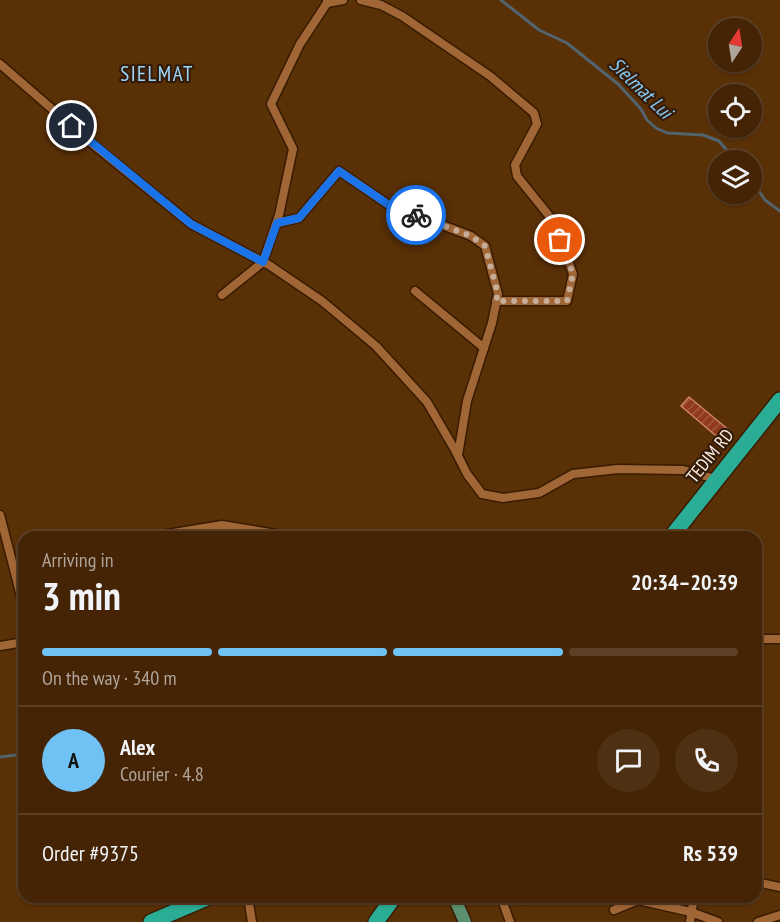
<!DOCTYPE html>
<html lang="en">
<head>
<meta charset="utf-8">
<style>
	:root { --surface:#442405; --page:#4e3013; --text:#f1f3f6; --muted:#afa49a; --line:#5c4127; --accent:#70c1f4 }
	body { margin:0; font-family:"PT Sans Narrow",sans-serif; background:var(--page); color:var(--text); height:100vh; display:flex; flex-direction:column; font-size:22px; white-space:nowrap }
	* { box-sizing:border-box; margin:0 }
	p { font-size:20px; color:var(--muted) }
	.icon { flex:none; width:33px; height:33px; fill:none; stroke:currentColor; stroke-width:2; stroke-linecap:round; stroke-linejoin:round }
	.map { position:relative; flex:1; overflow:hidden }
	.drawer { position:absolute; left:18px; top:531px; width:744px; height:372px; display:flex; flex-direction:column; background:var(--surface); border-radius:18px; box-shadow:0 2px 4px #0004,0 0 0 2px var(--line) }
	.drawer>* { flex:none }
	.needle { width:39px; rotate:12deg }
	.tools { position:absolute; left:708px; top:18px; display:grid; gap:12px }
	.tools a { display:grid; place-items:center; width:54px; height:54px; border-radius:50%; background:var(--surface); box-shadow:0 2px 4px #0004,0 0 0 2px var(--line); font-size:30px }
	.pin { position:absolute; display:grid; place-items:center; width:51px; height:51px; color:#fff; margin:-26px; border:3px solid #fff; border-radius:50%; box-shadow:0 2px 6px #0007 }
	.courier { position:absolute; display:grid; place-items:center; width:60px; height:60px; margin:-30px; border:4px solid #1a73e8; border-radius:50%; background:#fff; color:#222; box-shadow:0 2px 8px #0007 }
	.head em { font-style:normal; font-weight:700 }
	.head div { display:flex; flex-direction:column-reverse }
	.head { display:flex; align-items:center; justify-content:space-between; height:102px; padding:0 24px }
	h1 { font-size:39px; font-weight:700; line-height:45px }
	.bar { display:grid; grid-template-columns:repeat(4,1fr); gap:9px 6px; align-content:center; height:72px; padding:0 24px }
	.bar i { height:8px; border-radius:4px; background:var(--line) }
	.bar .active { background:var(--accent) }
	.bar p { grid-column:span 4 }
	.line { display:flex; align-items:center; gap:15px; padding:0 24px; border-top:2px solid var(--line) }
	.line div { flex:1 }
	.round { display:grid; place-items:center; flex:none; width:63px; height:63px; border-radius:32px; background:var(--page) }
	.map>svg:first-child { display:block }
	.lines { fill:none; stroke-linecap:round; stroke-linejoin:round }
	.stream { stroke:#52646e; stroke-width:3 }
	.building { fill:url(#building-hatch); stroke:#cd826b; stroke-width:1.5 }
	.street-casing { stroke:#381b01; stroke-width:11 }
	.primary-casing { stroke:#381b01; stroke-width:15 }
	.highway-casing { stroke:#381b01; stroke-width:18 }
	.street { stroke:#a16636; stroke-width:8 }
	.primary { stroke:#5a906f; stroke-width:12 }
	.highway { stroke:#2bac95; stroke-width:15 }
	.done { stroke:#c5ad99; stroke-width:6; stroke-dasharray:0 10.8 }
	.route { stroke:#1a73e8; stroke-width:8 }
	.labels { text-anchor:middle; stroke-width:4.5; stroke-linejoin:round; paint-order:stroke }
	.street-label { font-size:18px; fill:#fef1e7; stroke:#351c08 }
	.water-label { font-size:20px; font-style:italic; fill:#84c8f4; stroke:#351c08 }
	.quarter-label { font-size:21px; letter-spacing:1.5px; fill:#9dd7fd; stroke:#351c08 }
</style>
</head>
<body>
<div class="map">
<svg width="780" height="922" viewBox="0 0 780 922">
	<defs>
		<pattern id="building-hatch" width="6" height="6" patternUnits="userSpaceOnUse" patternTransform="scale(1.5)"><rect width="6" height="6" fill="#91391d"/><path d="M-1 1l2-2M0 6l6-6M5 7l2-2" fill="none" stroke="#a2563e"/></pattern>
	</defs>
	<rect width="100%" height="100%" fill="#5a3007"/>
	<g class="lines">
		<g class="stream">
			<polyline points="501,0 539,30 567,43 618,84 641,109 647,120 656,128 667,133 703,135 719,141 735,160"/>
			<polyline points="752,181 765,200 780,211"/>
			<polyline points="0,757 24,754"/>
		</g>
	</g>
	<polygon class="building" points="689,397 730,431 722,441 681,406"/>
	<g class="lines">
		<defs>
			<g id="street">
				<polyline points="361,0 381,5 402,16 490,76 534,113 537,124 515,165 517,176 554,222 573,274 567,301 496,301"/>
				<polyline points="327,3 343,0"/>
				<polyline points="0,64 90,142 191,224 269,265 322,301 376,346 427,402 455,450 467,474 482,494 503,498 539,493 573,474 618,469 683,470 716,479"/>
				<polyline points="277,223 299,218 339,171 389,205 471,236 485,246 498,294 492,323 467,401 458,455"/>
				<polyline points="415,291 484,348"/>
				<polyline points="222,295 263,262 279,215 293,149 271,104 300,44 327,3 327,0"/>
				<polyline points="0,515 24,608"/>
				<polyline points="149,537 222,525 294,537"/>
				<polyline points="756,639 780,639"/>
				<polyline points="0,646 24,642"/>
				<polyline points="756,882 780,887"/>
				<polyline points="248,897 252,922"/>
				<polyline points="501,897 510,922"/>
				<polyline points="518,897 527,900 529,897"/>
				<polyline points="614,910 638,900 691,912 718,922"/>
				<polyline points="690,922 694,897"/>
				<polyline points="758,922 780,915"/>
			</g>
			<polyline id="primary" points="454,897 465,922"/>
			<g id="highway">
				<polyline points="671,537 780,400"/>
				<polyline points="151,922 209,897"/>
				<polyline points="376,922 394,897"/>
			</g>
		</defs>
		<use href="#street" class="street-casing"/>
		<use href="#primary" class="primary-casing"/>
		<use href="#highway" class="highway-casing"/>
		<use href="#street" class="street"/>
		<use href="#primary" class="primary"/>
		<use href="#highway" class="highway"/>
	</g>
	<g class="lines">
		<polyline class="done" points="416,215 471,236 485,246 498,294 496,301 567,301 573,274 560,240"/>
		<polyline class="route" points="72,126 191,224 263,262 277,223 299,218 339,171 389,205 416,215"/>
	</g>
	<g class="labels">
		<g class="street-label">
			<text transform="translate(710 456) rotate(-51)" y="6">TEDIM RD</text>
		</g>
		<g class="water-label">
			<text transform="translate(641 88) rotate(44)" y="7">Sielmat Lui</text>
		</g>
		<g class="quarter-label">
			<text x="157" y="81">SIELMAT</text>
		</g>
	</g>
</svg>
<div class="tools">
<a><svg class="needle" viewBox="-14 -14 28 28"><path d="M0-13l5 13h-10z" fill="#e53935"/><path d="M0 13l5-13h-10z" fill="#afa49a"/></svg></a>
<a><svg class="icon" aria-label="locate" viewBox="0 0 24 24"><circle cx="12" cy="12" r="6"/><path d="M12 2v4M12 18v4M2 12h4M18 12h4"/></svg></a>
<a><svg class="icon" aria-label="layers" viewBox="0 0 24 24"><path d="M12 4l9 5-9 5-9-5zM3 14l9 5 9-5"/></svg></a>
</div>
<div class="pin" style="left:560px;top:240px;background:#ea580c"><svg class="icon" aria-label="bag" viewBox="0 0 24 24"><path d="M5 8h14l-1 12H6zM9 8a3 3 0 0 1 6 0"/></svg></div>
<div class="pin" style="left:72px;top:126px;background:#1f2937"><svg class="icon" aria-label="home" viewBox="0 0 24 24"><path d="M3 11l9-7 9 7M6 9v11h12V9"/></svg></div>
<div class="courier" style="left:416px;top:215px"><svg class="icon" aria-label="bike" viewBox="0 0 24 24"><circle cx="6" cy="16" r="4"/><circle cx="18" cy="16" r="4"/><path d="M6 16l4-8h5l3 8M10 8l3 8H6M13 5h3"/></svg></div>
<section class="drawer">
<div class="head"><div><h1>3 min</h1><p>Arriving in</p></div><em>20:34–20:39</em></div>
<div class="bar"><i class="active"></i><i class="active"></i><i class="active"></i><i></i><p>On the way · 340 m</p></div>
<div class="line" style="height:108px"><b class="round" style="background:var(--accent);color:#111">A</b><div><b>Alex</b><p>Courier · 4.8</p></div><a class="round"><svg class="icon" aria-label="chat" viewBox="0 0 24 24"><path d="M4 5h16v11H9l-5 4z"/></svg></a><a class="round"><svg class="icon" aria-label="phone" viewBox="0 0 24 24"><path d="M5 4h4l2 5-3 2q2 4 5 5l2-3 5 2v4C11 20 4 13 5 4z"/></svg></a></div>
<div class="line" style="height:78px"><div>Order #9375</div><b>Rs 539</b></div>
</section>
</div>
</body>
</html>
